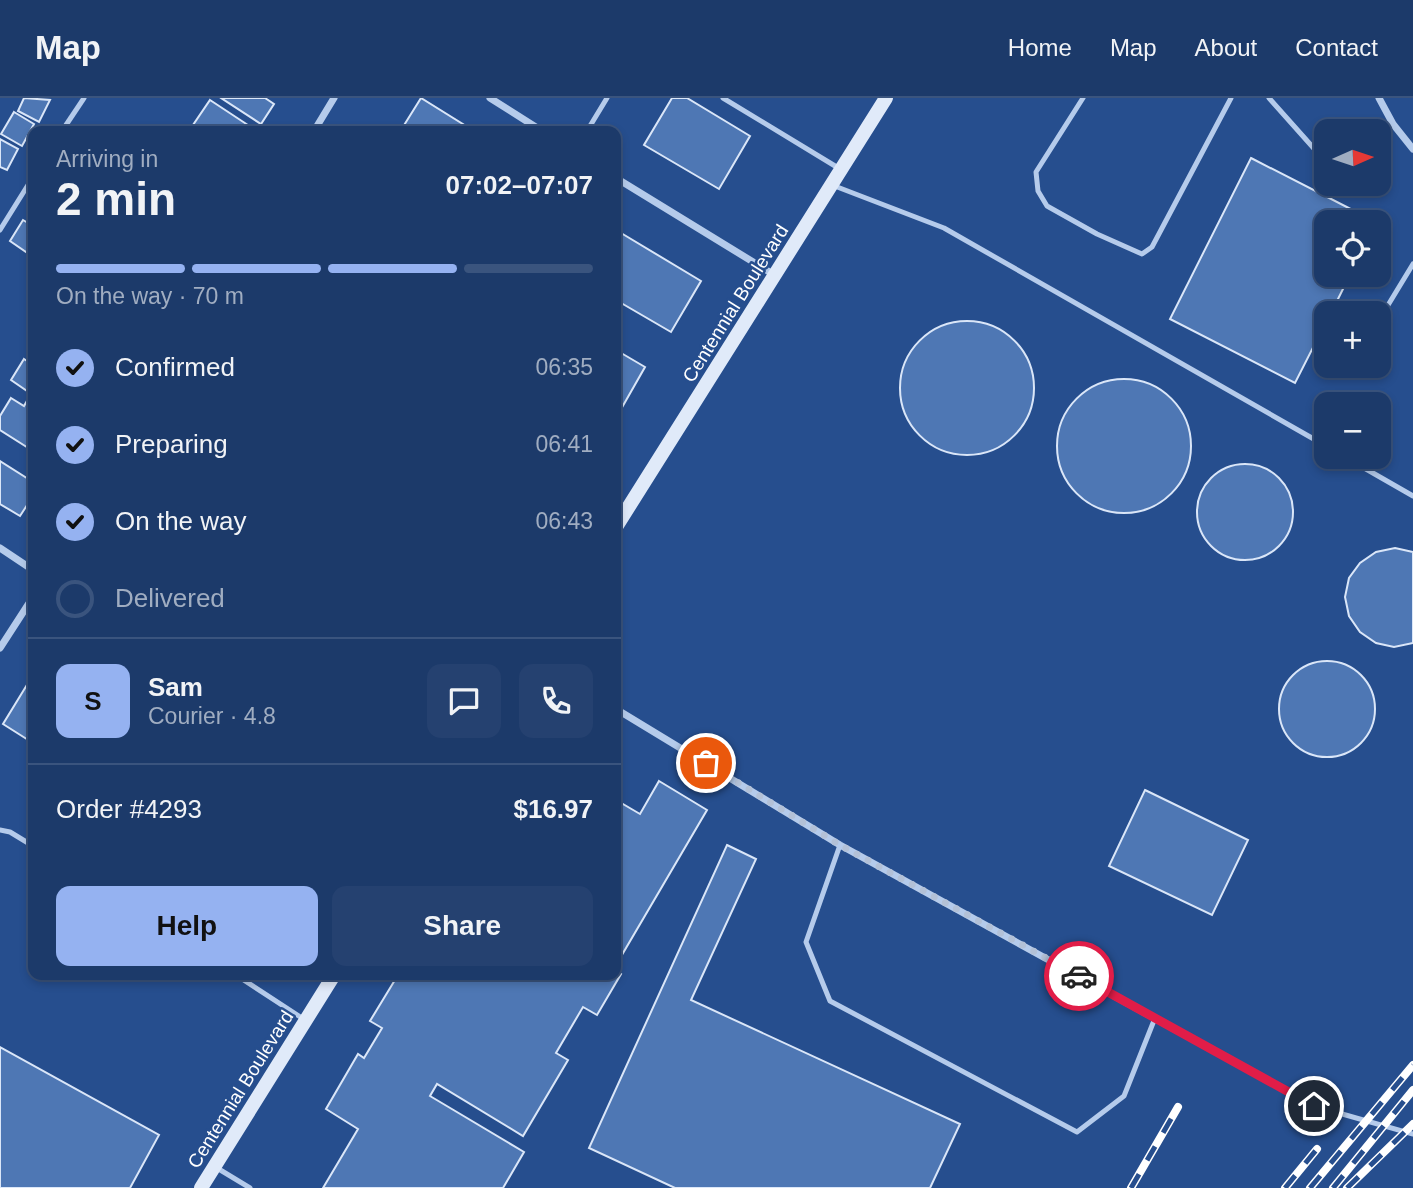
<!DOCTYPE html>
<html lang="en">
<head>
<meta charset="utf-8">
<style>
	:root { --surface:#1c3a6a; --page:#254170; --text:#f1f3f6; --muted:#a0adc1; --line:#3a547e; --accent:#95b2f1 }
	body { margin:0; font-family:Arial,sans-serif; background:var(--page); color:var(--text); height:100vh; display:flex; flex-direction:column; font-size:26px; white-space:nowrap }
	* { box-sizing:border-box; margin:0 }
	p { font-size:23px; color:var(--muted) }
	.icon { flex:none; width:38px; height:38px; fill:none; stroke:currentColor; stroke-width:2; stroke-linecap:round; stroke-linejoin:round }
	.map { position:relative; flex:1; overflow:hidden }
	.panel { position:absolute; left:28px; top:28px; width:593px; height:854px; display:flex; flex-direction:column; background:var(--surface); border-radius:14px; box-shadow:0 4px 10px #0003,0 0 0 2px var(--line) }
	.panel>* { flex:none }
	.needle { width:46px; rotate:87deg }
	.tools { position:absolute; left:1314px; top:21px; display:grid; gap:14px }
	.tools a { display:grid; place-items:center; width:77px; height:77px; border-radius:14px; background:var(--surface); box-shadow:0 4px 10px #0003,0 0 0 2px var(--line); font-size:35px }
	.pin { position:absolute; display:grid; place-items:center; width:60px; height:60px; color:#fff; margin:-30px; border:4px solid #fff; border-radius:50%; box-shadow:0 2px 7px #0007 }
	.courier { position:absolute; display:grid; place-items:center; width:70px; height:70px; margin:-35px; border:5px solid #e11d48; border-radius:50%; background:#fff; color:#222; box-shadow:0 2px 9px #0007 }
	.summary em { font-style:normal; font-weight:800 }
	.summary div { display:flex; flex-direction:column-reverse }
	.summary { display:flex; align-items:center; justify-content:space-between; height:119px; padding:0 28px }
	h1 { font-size:46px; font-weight:800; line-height:52px }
	.bar { display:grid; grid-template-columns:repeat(4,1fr); gap:10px 7px; align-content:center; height:84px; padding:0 28px }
	.bar i { height:9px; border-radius:5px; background:var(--line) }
	.bar .selected { background:var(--accent) }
	.bar p { grid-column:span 4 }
	.line { display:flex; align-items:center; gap:18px; padding:0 28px; border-top:2px solid var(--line) }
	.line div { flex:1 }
	.round { display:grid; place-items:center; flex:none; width:74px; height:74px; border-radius:14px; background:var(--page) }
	ol { padding:0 28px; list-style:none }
	li { display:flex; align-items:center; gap:21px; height:77px }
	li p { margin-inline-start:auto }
	li .icon { padding:7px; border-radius:50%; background:var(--accent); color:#111; stroke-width:4 }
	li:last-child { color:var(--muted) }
	li i { width:38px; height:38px; border:4px solid var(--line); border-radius:50% }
	.cta { display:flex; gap:14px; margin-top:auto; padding:14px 28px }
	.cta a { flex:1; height:80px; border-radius:14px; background:var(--accent); color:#111; font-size:28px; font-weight:800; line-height:80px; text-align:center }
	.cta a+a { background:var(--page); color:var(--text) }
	header { display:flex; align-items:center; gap:42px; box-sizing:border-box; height:98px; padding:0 35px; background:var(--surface); border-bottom:2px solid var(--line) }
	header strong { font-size:33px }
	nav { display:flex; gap:38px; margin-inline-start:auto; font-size:24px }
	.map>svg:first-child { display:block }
	.building { fill:#4e77b4; stroke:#dae6f8; stroke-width:2 }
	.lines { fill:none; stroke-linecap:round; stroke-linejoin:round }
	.lane { stroke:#b5cbeb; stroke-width:5 }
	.street { stroke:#b5cbeb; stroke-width:7 }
	.secondary { stroke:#e0eaf9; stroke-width:14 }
	.rail-casing { stroke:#fff; stroke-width:8 }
	.rail { stroke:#264e8e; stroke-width:5; stroke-dasharray:16; stroke-linecap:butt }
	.done { stroke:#b3c1d7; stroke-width:7; stroke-dasharray:0 12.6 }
	.route { stroke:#e11d48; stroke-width:9 }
	.labels { text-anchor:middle; stroke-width:5; stroke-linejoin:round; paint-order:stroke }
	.street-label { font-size:19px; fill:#fff; stroke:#264e8e }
</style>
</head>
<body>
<header>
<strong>Map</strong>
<nav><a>Home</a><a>Map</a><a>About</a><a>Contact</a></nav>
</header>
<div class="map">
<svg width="1413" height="1090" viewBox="0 0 1413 1090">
	<rect width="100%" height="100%" fill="#264e8e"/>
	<g class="building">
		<polygon points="24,0 50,2 39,24 18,13"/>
		<polygon points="221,0 265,0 274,6 261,26"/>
		<polygon points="421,0 474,33 403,33 401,32"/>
		<polygon points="672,0 687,0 750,38 719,91 644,47"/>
		<polygon points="210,2 257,33 202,33 193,27"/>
		<polygon points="14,14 34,26 22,48 1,36"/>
		<polygon points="0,41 18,51 7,72 0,69"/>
		<polygon points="1251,60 1376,124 1326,124 1326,177 1350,177 1331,215 1326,215 1326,224 1295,285 1170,221"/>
		<polygon points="23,122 33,128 33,150 29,156 10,143"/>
		<polygon points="616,132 701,183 671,234 616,202"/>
		<circle cx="967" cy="290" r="67"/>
		<polygon points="616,252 645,269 616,320"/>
		<polygon points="24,261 33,267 33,297 11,282"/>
		<circle cx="1124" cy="348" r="67"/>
		<polygon points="11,300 24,308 28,301 33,305 33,353 0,332 0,318"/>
		<polygon points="0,363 33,384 33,398 20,418 0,406"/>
		<circle cx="1245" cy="414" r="48"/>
		<polygon points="1395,450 1413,454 1413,545 1394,549 1376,545 1360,534 1349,518 1345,499 1349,480 1360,465 1376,454"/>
		<circle cx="1327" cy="611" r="48"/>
		<polygon points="33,577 33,645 3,626"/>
		<polygon points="659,683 707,712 616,867 616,702 640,716"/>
		<polygon points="1145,692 1248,742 1212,817 1109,768"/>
		<polygon points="727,747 756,761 691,902 960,1026 930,1090 675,1090 589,1050"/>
		<polygon points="616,873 621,876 597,917 583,909 556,955 568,962 523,1038 437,986 430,998 524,1054 503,1090 323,1090 358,1031 326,1011 358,956 364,960 382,930 370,923 398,877 616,877"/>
		<polygon points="0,949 159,1037 130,1090 0,1090"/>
	</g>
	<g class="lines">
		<g class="lane">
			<polyline points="723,0 840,71"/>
			<polyline points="1083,0 1036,74 1038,93 1047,108 1097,136 1142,156 1152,149 1231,0"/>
			<polyline points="1269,0 1326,64"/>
			<polyline points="62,33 84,0"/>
			<polyline points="587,33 607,0"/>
			<polyline points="1345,86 1347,88"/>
			<polyline points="832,87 944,130 1326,348"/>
			<polyline points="0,132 33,79"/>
			<polyline points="1379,222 1413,166"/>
			<polyline points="1347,276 1352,268"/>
			<polyline points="1345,359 1413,398"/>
			<polyline points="0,732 10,734 33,748"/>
			<polyline points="840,747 806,844 830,903 1077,1034 1124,998 1155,920"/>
			<polyline points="236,877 305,922"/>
			<polyline points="1314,1008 1413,1036"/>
			<polyline points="217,1070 250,1090"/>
		</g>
		<g class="street">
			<polyline points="490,0 542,33"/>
			<polyline points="1379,0 1393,26 1413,51"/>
			<polyline points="314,33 334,0"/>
			<polyline points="616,80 776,178"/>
			<polyline points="0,450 33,472"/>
			<polyline points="0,550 33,499"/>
			<polyline points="616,611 840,747 1314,1008"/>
		</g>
		<g class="secondary">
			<polyline points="616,429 886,0"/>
			<polyline points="201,1090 334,877"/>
		</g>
		<defs>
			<g id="rail">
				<polyline points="1131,1090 1178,1009"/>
				<polyline points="1285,1090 1317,1051"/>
				<polyline points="1310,1090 1413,967"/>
				<polyline points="1333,1090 1413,992"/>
				<polyline points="1347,1090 1413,1026"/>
			</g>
		</defs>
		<use href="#rail" class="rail-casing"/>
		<use href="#rail" class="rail"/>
	</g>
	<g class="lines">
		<polyline class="done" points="706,665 840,747 1079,878"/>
		<polyline class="route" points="1079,878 1314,1008"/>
	</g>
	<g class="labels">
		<g class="street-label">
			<text transform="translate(735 205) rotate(-58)" y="7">Centennial Boulevard</text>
			<text transform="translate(240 991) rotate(-58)" y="7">Centennial Boulevard</text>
		</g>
	</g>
</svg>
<div class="tools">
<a><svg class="needle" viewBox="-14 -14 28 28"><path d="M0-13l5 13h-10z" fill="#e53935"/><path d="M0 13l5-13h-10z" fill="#a0adc1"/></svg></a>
<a><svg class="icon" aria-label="locate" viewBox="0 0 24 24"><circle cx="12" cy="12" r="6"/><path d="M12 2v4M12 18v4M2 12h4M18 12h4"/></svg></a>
<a>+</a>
<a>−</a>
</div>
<div class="pin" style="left:706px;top:665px;background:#ea580c"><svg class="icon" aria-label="bag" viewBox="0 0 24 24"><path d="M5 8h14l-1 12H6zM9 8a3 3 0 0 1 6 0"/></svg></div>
<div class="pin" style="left:1314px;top:1008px;background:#1f2937"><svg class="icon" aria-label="home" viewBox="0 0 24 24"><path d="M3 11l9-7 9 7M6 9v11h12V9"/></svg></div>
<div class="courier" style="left:1079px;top:878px"><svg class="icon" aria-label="car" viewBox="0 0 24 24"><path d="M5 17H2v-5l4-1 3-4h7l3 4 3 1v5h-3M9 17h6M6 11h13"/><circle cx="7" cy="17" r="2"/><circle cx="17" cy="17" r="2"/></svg></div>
<section class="panel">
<div class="summary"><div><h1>2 min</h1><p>Arriving in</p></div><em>07:02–07:07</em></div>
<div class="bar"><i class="selected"></i><i class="selected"></i><i class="selected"></i><i></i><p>On the way · 70 m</p></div>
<ol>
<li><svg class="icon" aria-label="check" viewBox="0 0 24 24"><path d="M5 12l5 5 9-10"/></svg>Confirmed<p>06:35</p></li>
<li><svg class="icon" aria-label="check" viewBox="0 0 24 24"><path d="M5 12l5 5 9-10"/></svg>Preparing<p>06:41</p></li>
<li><svg class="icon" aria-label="check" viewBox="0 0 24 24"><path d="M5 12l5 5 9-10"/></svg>On the way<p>06:43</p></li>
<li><i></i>Delivered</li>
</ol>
<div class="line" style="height:126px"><b class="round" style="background:var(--accent);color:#111">S</b><div><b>Sam</b><p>Courier · 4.8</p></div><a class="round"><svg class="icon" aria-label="chat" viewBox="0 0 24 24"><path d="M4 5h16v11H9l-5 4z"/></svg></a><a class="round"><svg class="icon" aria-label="phone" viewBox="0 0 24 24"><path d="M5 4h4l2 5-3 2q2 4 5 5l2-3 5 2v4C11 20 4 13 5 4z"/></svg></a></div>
<div class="line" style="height:91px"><div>Order #4293</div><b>$16.97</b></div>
<div class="cta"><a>Help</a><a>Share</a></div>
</section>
</div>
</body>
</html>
